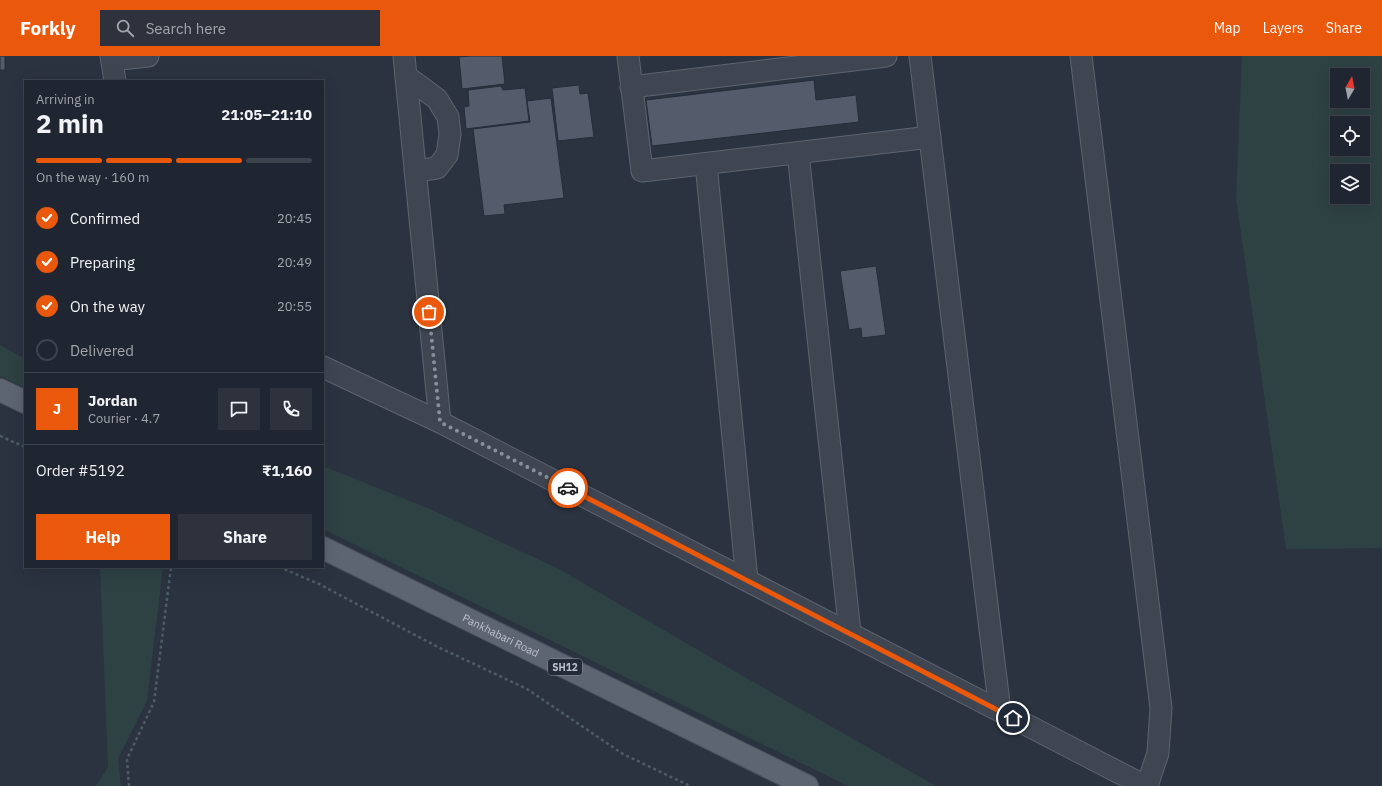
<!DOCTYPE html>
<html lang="en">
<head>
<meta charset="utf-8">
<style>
	:root { --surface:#202631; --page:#2d323d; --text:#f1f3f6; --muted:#a2a5ab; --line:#3d434d; --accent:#ea580c }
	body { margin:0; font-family:"IBM Plex Sans",sans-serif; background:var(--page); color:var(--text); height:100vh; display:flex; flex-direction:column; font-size:15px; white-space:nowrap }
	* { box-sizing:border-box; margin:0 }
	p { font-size:13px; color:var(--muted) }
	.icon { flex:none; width:22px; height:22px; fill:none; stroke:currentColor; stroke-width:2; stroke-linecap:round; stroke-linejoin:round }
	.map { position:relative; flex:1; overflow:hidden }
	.sheet { position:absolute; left:24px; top:24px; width:300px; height:488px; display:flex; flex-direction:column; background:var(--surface); border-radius:0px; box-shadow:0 4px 16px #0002,0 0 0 1px var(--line) }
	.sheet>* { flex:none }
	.needle { width:26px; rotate:10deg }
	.fabs { position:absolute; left:1330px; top:12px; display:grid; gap:8px }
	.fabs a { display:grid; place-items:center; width:40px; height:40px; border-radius:0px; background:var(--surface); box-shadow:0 4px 16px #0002,0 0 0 1px var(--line); font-size:20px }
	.pin { position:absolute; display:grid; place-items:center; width:34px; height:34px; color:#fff; margin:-17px; border:2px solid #fff; border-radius:50%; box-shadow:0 1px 4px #0007 }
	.courier { position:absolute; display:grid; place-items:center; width:40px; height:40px; margin:-20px; border:3px solid #ea580c; border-radius:50%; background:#fff; color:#222; box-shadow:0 1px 5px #0007 }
	.summary em { font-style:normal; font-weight:700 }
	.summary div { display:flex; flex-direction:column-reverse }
	.summary { display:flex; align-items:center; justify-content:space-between; height:68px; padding:0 12px }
	h1 { font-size:26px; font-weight:700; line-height:30px }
	.bar { display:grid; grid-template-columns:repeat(4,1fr); gap:6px 4px; align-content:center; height:48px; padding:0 12px }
	.bar i { height:5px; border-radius:3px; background:var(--line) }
	.bar .selected { background:var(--accent) }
	.bar p { grid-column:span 4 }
	.line { display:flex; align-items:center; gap:10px; padding:0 12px; border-top:1px solid var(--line) }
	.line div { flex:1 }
	.round { display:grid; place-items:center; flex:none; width:42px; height:42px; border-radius:0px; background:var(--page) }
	ol { padding:0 12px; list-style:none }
	li { display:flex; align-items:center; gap:12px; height:44px }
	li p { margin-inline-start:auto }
	li .icon { padding:4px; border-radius:50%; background:var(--accent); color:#fff; stroke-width:4 }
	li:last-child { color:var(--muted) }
	li i { width:22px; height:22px; border:2px solid var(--line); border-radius:50% }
	.primary-button { display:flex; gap:8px; margin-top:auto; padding:8px 12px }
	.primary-button a { flex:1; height:46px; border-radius:0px; background:var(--accent); color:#fff; font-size:16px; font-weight:700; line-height:46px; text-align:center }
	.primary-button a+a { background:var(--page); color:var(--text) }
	header { display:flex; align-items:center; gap:24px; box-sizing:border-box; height:56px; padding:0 20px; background:var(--accent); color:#fff }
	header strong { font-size:19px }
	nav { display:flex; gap:22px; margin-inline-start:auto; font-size:14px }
	.search { width:280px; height:36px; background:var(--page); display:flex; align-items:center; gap:10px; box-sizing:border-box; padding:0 14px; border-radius:0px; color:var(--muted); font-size:15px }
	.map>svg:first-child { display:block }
	.green { fill:#2e4143; fill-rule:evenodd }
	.building { fill:#545c6c; stroke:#252d39 }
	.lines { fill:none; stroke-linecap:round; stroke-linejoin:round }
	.minor-casing { stroke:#5d646f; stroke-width:23 }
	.primary-casing { stroke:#484f5b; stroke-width:24 }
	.path { stroke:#4d5e61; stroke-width:2.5; stroke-dasharray:3 3; stroke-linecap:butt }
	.minor { stroke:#3f4651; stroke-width:21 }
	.primary { stroke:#5d6571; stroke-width:22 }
	.done { stroke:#898f9b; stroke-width:4; stroke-dasharray:0 7.2 }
	.route { stroke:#ea580c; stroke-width:5 }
	.labels { text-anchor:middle; stroke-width:3; stroke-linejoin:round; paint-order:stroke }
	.shield { fill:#232b37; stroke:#8e949f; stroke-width:1 }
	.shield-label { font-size:10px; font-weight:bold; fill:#bcc1cb }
	.street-label { font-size:11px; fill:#bcc1cb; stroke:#232b37 }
</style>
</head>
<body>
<header>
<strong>Forkly</strong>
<div class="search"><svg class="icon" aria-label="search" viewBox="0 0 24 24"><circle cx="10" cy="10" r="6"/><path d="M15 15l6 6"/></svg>Search here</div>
<nav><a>Map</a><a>Layers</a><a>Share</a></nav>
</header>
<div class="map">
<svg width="1382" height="730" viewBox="0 0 1382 730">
	<rect width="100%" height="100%" fill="#2b3341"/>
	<g class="green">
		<path d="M1242,0H1382V492L1286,493L1236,142ZM1337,19H1363V45H1337ZM1337,67H1363V93H1337ZM1337,115H1363V141H1337Z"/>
		<polygon points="0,289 25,303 25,332 0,320"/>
		<polygon points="323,410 430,453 559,513 748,623 936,730 848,730 323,473"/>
		<polygon points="100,511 163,511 147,645 118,703 121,730 96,730 108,711"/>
	</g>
	<g class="building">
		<rect x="0" y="0" width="5" height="14"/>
		<polygon points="471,0 502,0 505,28 462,33 459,1"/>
		<polygon points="814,24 816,44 856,39 859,66 652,90 646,44"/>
		<polygon points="579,29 580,38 588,37 594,81 558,85 552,32"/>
		<polygon points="501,30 503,34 525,32 529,65 466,73 464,51 469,50 468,34"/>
		<polygon points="551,42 564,142 504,149 505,158 484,160 473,73 530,66 527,45"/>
		<polygon points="876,210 886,279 862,282 861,272 849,274 840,215"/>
	</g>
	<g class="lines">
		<defs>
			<g id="minor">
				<polyline points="111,0 115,25"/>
				<polyline points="404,0 440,366"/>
				<polyline points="628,0 642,115 930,81"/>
				<polyline points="920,0 1000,655"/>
				<polyline points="1081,0 1161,652 1158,697 1147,730"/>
				<polyline points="112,4 148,0"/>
				<polyline points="406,20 437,43 448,61 450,78 447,99 437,112 415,115"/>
				<polyline points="631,31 886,0"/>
				<polyline points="798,97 850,577"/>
				<polyline points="706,108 747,524"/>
				<polyline points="323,311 440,366 1145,730"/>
			</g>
			<g id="primary">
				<polyline points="0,334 25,346"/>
				<path id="s1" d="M323,492L807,730"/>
			</g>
		</defs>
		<use href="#minor" class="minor-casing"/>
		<use href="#primary" class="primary-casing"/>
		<g class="path">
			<polyline points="0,380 25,391"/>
			<polyline points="279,511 319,528 436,590 527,633 623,698 690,730"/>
			<polyline points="129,730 127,703 154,646 171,511"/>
		</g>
		<use href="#minor" class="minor"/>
		<use href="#primary" class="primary"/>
	</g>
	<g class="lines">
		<polyline class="done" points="429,256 440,366 568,432"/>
		<polyline class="route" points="568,432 1013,662"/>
	</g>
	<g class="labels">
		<rect class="shield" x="548" y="603" width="34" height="16" rx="3"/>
		<g class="shield-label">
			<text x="565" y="615">SH12</text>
		</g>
		<g class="street-label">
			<text dy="4" stroke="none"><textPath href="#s1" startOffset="198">Pankhabari Road</textPath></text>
		</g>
	</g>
</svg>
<div class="fabs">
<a><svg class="needle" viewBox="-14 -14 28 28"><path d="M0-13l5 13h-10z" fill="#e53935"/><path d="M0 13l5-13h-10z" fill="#a2a5ab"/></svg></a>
<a><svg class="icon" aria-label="locate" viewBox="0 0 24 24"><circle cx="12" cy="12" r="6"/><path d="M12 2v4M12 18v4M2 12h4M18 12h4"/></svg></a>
<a><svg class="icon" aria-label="layers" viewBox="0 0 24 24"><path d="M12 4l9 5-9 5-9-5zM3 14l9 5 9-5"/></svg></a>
</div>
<div class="pin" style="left:429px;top:256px;background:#ea580c"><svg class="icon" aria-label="bag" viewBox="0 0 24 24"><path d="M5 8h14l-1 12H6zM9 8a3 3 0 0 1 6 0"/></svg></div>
<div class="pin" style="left:1013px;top:662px;background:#1f2937"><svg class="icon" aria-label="home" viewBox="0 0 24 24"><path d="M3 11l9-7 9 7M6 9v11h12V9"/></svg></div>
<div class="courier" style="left:568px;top:432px"><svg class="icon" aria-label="car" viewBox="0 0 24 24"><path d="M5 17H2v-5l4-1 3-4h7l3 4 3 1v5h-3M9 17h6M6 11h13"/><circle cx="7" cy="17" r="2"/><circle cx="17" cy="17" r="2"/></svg></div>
<section class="sheet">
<div class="summary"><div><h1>2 min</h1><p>Arriving in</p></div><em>21:05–21:10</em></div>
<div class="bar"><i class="selected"></i><i class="selected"></i><i class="selected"></i><i></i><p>On the way · 160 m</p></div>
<ol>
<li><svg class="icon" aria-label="check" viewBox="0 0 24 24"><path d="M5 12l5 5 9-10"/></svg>Confirmed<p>20:45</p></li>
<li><svg class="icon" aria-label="check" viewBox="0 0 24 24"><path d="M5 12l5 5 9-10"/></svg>Preparing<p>20:49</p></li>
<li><svg class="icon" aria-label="check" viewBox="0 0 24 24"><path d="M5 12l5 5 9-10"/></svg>On the way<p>20:55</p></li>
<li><i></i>Delivered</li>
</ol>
<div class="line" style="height:72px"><b class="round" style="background:var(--accent);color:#fff">J</b><div><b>Jordan</b><p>Courier · 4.7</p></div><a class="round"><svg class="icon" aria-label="chat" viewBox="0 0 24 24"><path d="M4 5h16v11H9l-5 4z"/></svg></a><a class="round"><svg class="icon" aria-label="phone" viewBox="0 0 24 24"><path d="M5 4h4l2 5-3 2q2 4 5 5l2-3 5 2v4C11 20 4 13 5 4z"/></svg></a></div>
<div class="line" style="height:52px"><div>Order #5192</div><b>₹1,160</b></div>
<div class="primary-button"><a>Help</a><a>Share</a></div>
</section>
</div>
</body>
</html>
